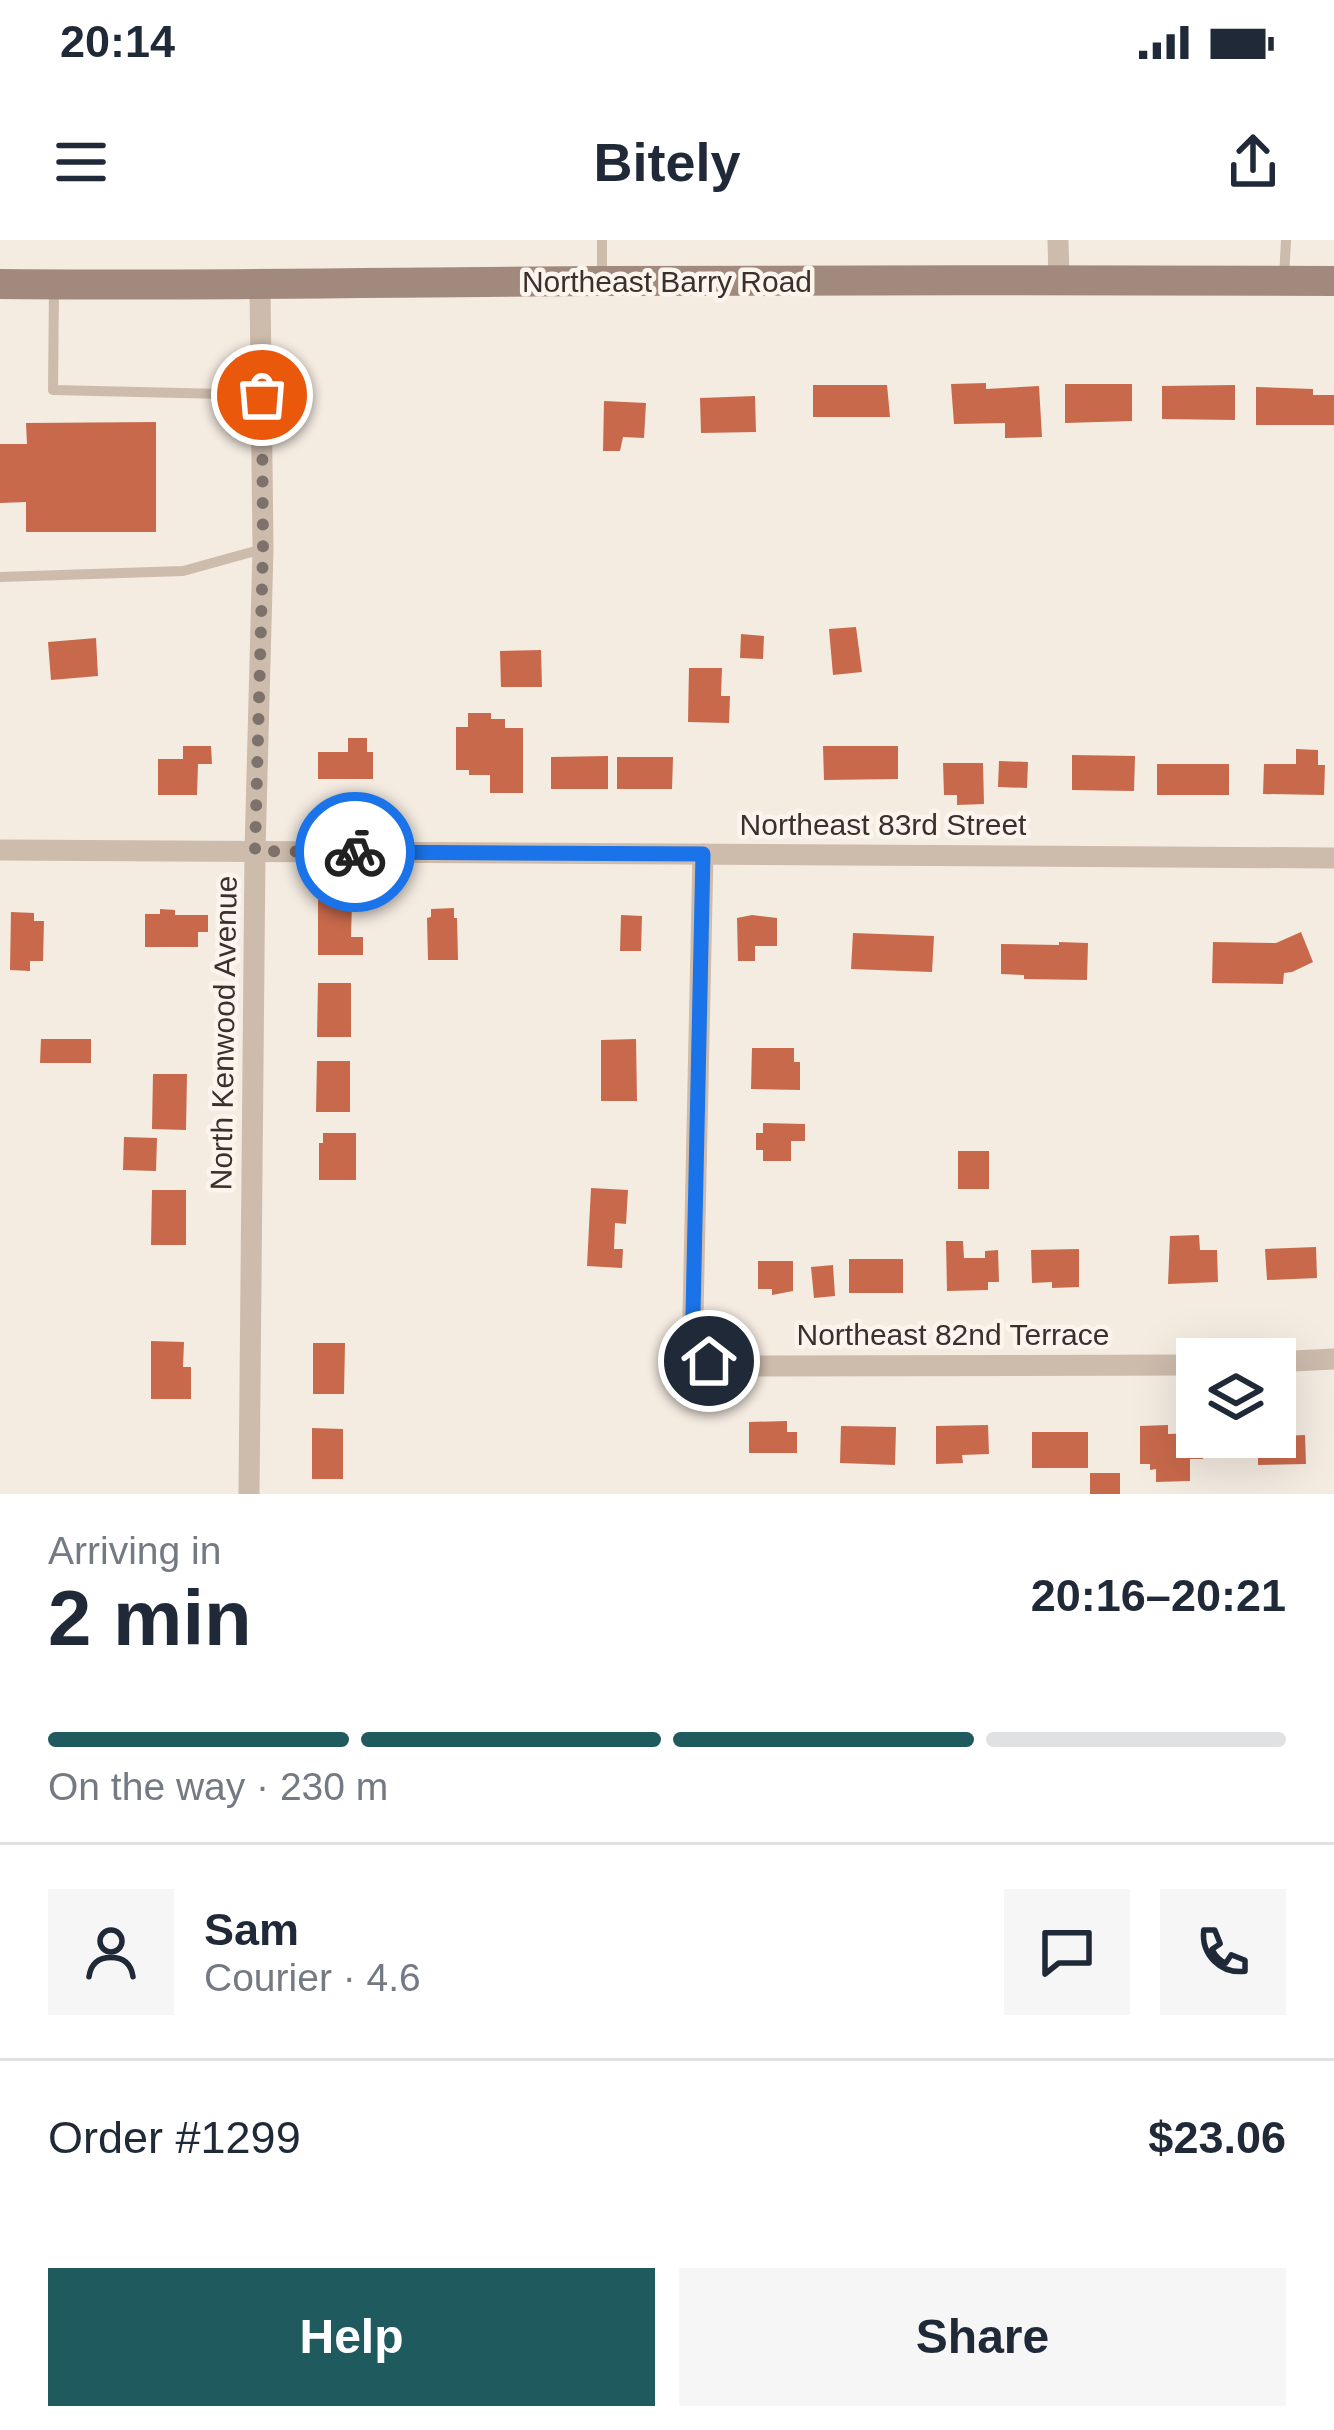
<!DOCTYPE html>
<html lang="en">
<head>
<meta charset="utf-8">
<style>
	:root { --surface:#fff; --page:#f6f6f7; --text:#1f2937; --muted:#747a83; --line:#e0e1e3; --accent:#1f5a5e }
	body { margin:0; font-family:Arial,sans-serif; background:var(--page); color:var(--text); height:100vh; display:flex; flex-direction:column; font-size:45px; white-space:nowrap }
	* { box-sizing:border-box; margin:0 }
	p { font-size:39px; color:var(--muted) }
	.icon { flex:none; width:66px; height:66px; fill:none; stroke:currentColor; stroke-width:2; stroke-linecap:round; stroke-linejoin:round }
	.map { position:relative; height:1254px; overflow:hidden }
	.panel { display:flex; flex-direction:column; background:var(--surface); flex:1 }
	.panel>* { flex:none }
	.tools { position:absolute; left:1176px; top:1098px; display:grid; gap:24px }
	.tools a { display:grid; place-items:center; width:120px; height:120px; border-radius:0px; background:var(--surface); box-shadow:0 12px 48px #0002; font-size:60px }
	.pin { position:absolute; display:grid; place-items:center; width:102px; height:102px; color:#fff; margin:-51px; border:6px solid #fff; border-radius:50%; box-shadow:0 3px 12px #0007 }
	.courier { position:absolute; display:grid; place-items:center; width:120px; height:120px; margin:-60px; border:9px solid #1a73e8; border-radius:50%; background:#fff; color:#222; box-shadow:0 3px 15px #0007 }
	.headline em { font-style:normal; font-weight:700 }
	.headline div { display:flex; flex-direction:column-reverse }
	.headline { display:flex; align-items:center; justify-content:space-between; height:204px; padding:0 48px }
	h1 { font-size:78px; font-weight:700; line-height:90px }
	.bar { display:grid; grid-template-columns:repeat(4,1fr); gap:18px 12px; align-content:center; height:144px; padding:0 48px }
	.bar i { height:15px; border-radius:9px; background:var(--line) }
	.bar .on { background:var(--accent) }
	.bar p { grid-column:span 4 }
	.line { display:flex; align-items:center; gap:30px; padding:0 48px; border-top:3px solid var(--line) }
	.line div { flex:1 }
	.round { display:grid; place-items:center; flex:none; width:126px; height:126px; border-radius:0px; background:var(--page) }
	.action { display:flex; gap:24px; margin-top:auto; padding:24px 48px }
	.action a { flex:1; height:138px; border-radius:0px; background:var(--accent); color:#fff; font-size:48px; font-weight:700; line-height:138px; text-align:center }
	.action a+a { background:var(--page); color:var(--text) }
	.status { display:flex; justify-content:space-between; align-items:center; height:84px; padding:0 60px; background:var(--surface); direction:ltr }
	.status svg { height:33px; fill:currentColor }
	header { display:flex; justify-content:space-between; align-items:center; height:156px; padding:0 48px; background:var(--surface); font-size:54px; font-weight:700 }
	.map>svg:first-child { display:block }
	.building { fill:#c8694b }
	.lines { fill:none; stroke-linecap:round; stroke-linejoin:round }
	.service { stroke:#cdbbac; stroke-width:10 }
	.minor { stroke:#cdbbac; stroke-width:21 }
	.secondary { stroke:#a18a7d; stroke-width:30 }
	.done { stroke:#7c716b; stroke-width:12; stroke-dasharray:0 21.6 }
	.route { stroke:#1a73e8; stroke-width:15 }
	.labels { text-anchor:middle; stroke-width:9; stroke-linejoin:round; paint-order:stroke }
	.street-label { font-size:30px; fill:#3b302b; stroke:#fbf5ee }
</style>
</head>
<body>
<div class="status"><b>20:14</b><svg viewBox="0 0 49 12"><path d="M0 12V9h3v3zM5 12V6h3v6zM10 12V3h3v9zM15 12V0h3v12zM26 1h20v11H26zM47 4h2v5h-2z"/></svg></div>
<header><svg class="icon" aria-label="menu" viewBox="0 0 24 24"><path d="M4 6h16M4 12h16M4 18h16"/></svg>Bitely<svg class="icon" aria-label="share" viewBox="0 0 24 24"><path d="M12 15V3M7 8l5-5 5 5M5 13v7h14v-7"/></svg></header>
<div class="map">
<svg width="1334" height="1254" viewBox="0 0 1334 1254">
	<rect width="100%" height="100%" fill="#f4ebe1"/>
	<g class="building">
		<polygon points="986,143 986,149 1039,146 1042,197 1005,198 1005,183 954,184 951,144"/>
		<polygon points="1065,144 1132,144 1132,181 1065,183"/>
		<polygon points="813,145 887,145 890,177 813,177"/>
		<polygon points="1235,145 1235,180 1162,179 1162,146"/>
		<polygon points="1256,147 1313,149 1313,155 1334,155 1334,185 1256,185"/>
		<polygon points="755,156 756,192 701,193 700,158"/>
		<polygon points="604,161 646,163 644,198 623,197 620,211 603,211"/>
		<polygon points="156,182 156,292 26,292 26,262 0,263 0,204 27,204 26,183"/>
		<polygon points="856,387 862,432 833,435 829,389"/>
		<polygon points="741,394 764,396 763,419 740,418"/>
		<polygon points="96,398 98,436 51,440 48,402"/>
		<polygon points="541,410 542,447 501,447 500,411"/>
		<polygon points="689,428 722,428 721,456 730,456 729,483 688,482"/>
		<polygon points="468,473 491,473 491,479 505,479 505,488 523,488 523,553 490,553 490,535 469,535 469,530 456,530 456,487 468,487"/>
		<polygon points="348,498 367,498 367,512 373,512 373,539 318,539 318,512 348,512"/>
		<polygon points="183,506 211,506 212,524 198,524 197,555 158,555 158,519 183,519"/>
		<polygon points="823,506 898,506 898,539 824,540"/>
		<polygon points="1296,509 1318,510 1318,525 1325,525 1324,555 1263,554 1264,524 1296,524"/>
		<polygon points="1072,515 1135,516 1134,551 1072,550"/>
		<polygon points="608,516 608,549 551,549 551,517"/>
		<polygon points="617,517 673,517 672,549 617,549"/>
		<polygon points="999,521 1028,522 1027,548 998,547"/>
		<polygon points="943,523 983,523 984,564 957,565 957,555 944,555"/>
		<rect x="1157" y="524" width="72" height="31"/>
		<polygon points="318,660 352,660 351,697 363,697 363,715 318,715"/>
		<polygon points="454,668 454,678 457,678 458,720 428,720 427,678 431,677 431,669"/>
		<polygon points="160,669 175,670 175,675 208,675 208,692 198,692 198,707 145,707 145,674 160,674"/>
		<polygon points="11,672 34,673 34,681 44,681 43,721 30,721 30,731 10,730"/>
		<polygon points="621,675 642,676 641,711 620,711"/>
		<polygon points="752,675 777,678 777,706 755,706 755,721 738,721 737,678"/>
		<polygon points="1301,692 1313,722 1292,732 1284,733 1283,744 1212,743 1213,702 1276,703"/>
		<polygon points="853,693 934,696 932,732 851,729"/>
		<polygon points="1059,702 1088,703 1087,740 1024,739 1024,735 1001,734 1001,704 1059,705"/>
		<polygon points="318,743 351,743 351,797 317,797"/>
		<polygon points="41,799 91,799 91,823 40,823"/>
		<polygon points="636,799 637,861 601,861 601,800"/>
		<polygon points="752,808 794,808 794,822 800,822 800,850 751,849"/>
		<polygon points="317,821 350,821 350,872 316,872"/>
		<polygon points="153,834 187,834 186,890 152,889"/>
		<polygon points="763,883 805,884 805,901 791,901 791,921 763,921 763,910 756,910 756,893 763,893"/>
		<polygon points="323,893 356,893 356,940 319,940 319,903 323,903"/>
		<polygon points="124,897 157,898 156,931 123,930"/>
		<rect x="958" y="911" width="31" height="38"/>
		<polygon points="591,948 628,950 626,984 615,983 614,1009 623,1009 622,1028 587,1026"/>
		<polygon points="152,950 186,950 186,1005 151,1005"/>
		<polygon points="1199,995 1200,1010 1217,1010 1218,1042 1168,1044 1170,996"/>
		<polygon points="946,1001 963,1001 964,1018 985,1018 985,1011 998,1010 999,1042 988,1042 988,1050 947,1051"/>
		<polygon points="1316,1007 1317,1038 1267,1040 1265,1009"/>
		<polygon points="1079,1009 1079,1047 1052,1048 1052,1042 1032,1043 1031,1010"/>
		<rect x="849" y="1019" width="54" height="34"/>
		<polygon points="758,1021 793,1021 793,1051 772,1055 772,1049 758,1049"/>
		<polygon points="833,1025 835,1056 814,1058 811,1027"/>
		<polygon points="151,1101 184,1102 183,1127 191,1127 191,1159 151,1159"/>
		<polygon points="313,1103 345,1103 344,1154 313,1154"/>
		<polygon points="787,1181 787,1192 797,1192 797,1213 749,1213 749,1182"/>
		<polygon points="988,1185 989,1214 962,1215 963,1223 936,1224 936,1186"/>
		<polygon points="1168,1185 1168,1194 1197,1193 1197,1197 1203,1197 1203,1219 1190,1219 1190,1241 1156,1242 1156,1229 1150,1230 1150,1224 1140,1224 1140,1186"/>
		<polygon points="841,1186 896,1187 895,1225 840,1223"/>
		<polygon points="312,1188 343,1189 343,1239 312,1239"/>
		<rect x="1032" y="1192" width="56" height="36"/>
		<polygon points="1305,1195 1306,1224 1258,1225 1258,1197"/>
		<rect x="1090" y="1233" width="30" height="21"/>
	</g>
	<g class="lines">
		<g class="service">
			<polyline points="602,0 602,39"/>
			<polyline points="1284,38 1286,0"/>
			<polyline points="54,45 53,150 262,155"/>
			<polyline points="0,337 183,331 263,309"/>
		</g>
		<g class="minor">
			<polyline points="1058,0 1059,40"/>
			<polyline points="0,610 1334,618"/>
			<polyline points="703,614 693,1074 697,1102 708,1121 732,1126 1197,1125"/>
			<polyline points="1275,1122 1334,1119"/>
			<polyline points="249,1254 255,611 263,309 260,46"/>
		</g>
		<path class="secondary" d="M0,44C200,46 399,42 599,41C844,40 1089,40 1334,41"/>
	</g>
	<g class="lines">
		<polyline class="done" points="262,155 263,309 255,611 355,612"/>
		<polyline class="route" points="355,612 703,614 693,1074 698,1102 709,1121"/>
	</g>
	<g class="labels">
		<g class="street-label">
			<text x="667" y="52">Northeast Barry Road</text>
			<text x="883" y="595">Northeast 83rd Street</text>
			<text transform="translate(224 793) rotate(-89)" y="10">North Kenwood Avenue</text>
			<text x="953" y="1105">Northeast 82nd Terrace</text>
		</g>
	</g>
</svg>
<div class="tools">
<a><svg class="icon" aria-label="layers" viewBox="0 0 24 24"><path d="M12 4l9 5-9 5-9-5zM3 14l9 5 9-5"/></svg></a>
</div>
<div class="pin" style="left:262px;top:155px;background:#ea580c"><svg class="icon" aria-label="bag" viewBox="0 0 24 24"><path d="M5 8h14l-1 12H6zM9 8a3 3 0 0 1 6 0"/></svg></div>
<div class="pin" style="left:709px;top:1121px;background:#1f2937"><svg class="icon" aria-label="home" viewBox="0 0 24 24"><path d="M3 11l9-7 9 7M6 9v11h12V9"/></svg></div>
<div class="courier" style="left:355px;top:612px"><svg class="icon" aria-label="bike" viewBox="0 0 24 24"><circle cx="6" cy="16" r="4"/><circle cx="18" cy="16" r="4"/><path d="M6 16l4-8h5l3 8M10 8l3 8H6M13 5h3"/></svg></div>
</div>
<section class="panel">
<div class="headline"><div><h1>2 min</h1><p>Arriving in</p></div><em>20:16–20:21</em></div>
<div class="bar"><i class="on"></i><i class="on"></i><i class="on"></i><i></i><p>On the way · 230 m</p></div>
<div class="line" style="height:216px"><a class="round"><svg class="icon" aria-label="person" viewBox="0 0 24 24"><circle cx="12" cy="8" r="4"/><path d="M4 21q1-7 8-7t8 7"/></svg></a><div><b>Sam</b><p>Courier · 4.6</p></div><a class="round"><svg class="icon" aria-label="chat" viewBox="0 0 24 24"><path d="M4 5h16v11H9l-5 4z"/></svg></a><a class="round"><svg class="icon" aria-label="phone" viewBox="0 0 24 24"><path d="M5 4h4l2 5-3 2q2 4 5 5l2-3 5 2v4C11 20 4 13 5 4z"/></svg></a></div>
<div class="line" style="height:156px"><div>Order #1299</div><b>$23.06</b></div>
<div class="action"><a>Help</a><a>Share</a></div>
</section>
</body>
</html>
